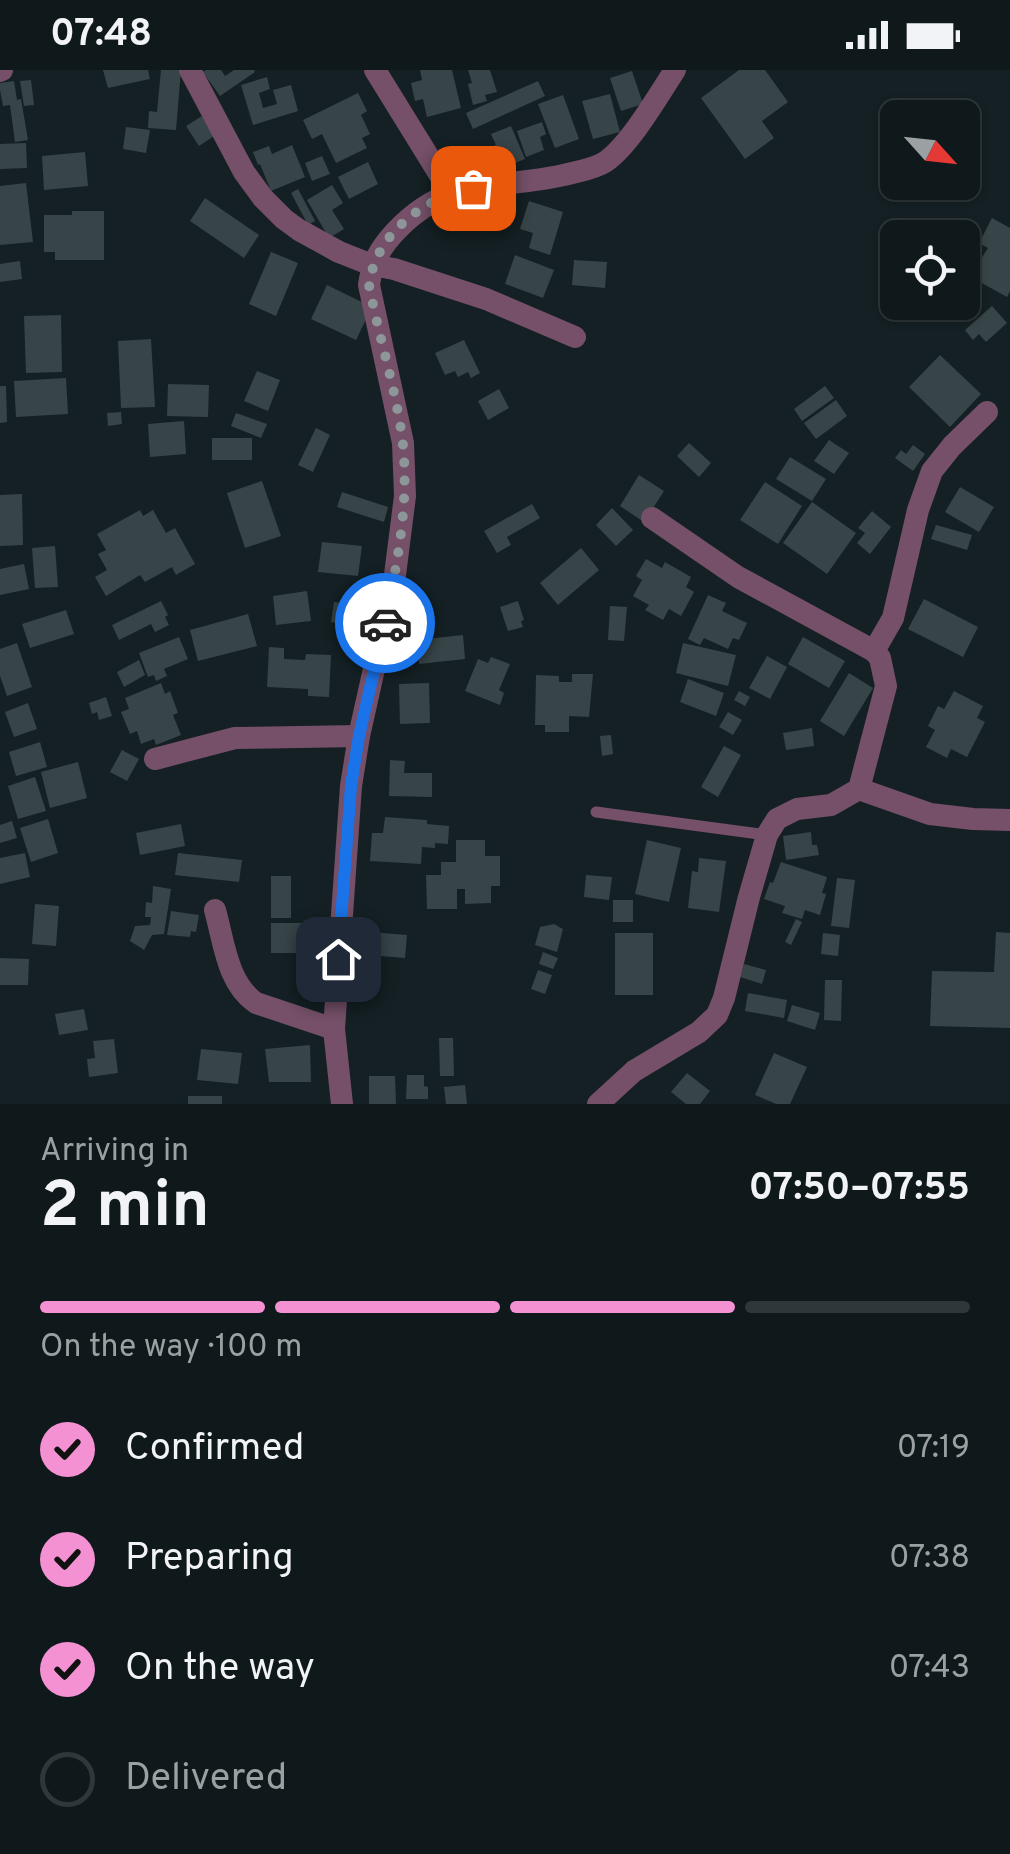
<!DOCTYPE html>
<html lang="en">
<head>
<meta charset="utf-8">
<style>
	:root { --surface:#0f181b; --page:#1d2528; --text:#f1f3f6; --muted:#9ba0a3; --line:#2f373a; --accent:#f491d3 }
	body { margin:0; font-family:Overpass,sans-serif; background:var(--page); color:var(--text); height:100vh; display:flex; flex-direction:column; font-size:38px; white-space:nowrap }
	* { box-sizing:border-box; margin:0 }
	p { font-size:32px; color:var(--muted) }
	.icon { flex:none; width:55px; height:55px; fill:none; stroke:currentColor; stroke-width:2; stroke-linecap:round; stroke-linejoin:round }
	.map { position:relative; height:1034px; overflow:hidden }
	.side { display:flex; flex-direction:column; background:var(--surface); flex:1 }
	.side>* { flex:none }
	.needle { width:65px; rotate:117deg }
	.tools { position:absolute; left:880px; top:30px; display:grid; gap:20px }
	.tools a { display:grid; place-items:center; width:100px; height:100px; border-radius:15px; background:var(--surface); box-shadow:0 2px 8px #0004,0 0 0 2px var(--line); font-size:50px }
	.pin { position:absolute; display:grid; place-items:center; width:85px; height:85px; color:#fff; margin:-42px; border-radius:20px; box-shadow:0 5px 15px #0006 }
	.courier { position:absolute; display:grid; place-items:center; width:100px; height:100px; margin:-50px; border:8px solid #1a73e8; border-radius:50%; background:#fff; color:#222; box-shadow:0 2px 12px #0007 }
	.summary em { font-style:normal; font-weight:700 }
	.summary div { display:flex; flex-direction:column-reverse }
	.summary { display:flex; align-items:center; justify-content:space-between; height:170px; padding:0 40px }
	h1 { font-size:65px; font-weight:700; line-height:75px }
	.bar { display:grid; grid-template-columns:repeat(4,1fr); gap:15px 10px; align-content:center; height:120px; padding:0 40px }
	.bar i { height:12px; border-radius:8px; background:var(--line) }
	.bar .active { background:var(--accent) }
	.bar p { grid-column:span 4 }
	ol { padding:0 40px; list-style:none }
	li { display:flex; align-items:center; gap:30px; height:110px }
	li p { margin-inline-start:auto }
	li .icon { padding:10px; border-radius:50%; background:var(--accent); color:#111; stroke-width:4 }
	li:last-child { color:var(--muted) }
	li i { width:55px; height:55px; border:5px solid var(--line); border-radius:50% }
	.status { display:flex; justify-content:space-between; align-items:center; height:70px; padding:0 50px; background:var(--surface); direction:ltr }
	.status svg { height:28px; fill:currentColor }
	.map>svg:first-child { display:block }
	.building { fill:#374448 }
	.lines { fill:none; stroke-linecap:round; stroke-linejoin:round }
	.service { stroke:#755068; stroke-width:11 }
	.minor { stroke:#755068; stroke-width:22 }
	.done { stroke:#8d9699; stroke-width:10; stroke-dasharray:0 18 }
	.route { stroke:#1a73e8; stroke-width:12 }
</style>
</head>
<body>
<div class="status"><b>07:48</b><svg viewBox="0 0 49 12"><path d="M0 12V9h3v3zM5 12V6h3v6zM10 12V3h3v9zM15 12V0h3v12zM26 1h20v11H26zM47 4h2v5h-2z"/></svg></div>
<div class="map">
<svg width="1010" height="1034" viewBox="0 0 1010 1034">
	<rect width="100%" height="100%" fill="#142024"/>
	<g class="building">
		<polygon points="103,0 148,0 150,9 108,18"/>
		<polygon points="161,0 181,0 176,60 148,58 149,41 157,42"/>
		<polygon points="206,0 221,0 225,6 234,0 254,0 255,2 220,26 203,2"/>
		<polygon points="420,0 452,0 461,38 427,47 423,29 415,31 411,13 422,10"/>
		<polygon points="468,0 490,0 497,22 485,25 487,31 473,35 468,14 472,13"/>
		<polygon points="739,0 765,0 788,32 762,51 774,68 745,89 701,28"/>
		<polygon points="632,1 643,34 621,41 610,8"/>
		<polygon points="267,7 270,19 259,23 263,38 277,34 273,20 291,15 298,41 253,55 241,15"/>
		<polygon points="31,10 34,35 24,36 20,11"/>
		<polygon points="14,11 17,30 21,29 28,70 15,72 10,35 3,36 0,20 0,13"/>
		<polygon points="538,11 545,26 473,59 466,43"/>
		<polygon points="358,23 367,41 361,45 370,64 362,68 367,78 336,93 322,64 312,69 303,50"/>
		<polygon points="610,24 620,62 593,69 582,31"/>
		<polygon points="563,25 579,69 555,78 538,34"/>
		<polygon points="202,46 214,66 199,76 186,56"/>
		<polygon points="542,52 546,64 540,67 544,80 526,87 517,61"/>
		<polygon points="511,56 525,89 502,98 497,85 492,87 488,78 496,75 491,64"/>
		<polygon points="126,57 150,60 146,83 123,79"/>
		<polygon points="26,73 27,98 0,99 0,74"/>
		<polygon points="292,75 305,107 271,121 260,94 258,95 253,82 269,76 272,84"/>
		<polygon points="85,82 88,116 44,120 42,86"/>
		<polygon points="322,86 330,104 312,111 305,93"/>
		<polygon points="368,92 378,114 349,129 338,107"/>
		<polygon points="26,113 33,172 0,175 0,116"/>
		<polygon points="332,115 343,133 332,140 344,159 329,168 307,130"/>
		<polygon points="298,119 315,151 308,155 291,123"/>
		<polygon points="205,128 259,165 244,188 190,151"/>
		<polygon points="529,131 563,142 550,185 529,178 533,163 520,159"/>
		<polygon points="72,141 104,141 104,190 55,190 55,182 44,182 44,145 72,145"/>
		<polygon points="992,148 1010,158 1010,221 1007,227 980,212 977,219 966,213 979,188 981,189 988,178 979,173"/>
		<polygon points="271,182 298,193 276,246 249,234"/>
		<polygon points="515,185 554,200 543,228 505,214"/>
		<polygon points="574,190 607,192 605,218 572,215"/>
		<polygon points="20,191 22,209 0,212 0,194"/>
		<polygon points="327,215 372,237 356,270 311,249"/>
		<polygon points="992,236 1007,253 986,272 979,264 973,270 965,260"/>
		<polygon points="61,245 62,302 26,303 24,246"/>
		<polygon points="151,269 155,337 121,338 118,271"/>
		<polygon points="464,270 480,303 471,308 468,302 458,307 455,301 445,305 435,283"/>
		<polygon points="940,285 981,324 950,357 909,317"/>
		<polygon points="257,301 280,310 268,341 244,331"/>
		<polygon points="66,308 68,344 16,347 14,311"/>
		<polygon points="168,314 209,315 208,347 167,346"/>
		<polygon points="0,316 6,316 7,352 0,353"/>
		<polygon points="825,316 834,328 802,351 794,339"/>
		<polygon points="499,319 509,338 488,350 478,331"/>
		<polygon points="836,330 847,346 816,369 804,353"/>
		<polygon points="121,342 122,354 108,356 107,343"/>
		<polygon points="236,343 267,354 261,368 231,356"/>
		<polygon points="184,351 186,384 150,387 148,354"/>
		<polygon points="316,358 330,365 313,402 298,395"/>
		<rect x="212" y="368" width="40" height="22"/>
		<polygon points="829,370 849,383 834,404 814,391"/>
		<polygon points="689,373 711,393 699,407 677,386"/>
		<polygon points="913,375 925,384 913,401 895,388 901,380 906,384"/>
		<polygon points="790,387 826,409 812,431 776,409"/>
		<polygon points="639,405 664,421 644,452 620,436"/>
		<polygon points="262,411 281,466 245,478 227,423"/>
		<polygon points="765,412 802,436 778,474 740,450"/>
		<polygon points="960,417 994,437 979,462 945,442"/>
		<polygon points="342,422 388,437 384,452 337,437"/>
		<polygon points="22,424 23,475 0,476 0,425"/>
		<polygon points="812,432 856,463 827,504 783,473"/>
		<polygon points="532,434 540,448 507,467 511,475 497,483 484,461"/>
		<polygon points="612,438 633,460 616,476 596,455"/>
		<polygon points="140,440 143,446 153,440 166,463 175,458 195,494 176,505 172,497 145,512 140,505 106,526 95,507 107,500 98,484 106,480 97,464"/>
		<polygon points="872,441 891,457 870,484 857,473 865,463 858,458"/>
		<polygon points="936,455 972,465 967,480 931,469"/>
		<polygon points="322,472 362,476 358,506 318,502"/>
		<polygon points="55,476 58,517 35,518 32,478"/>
		<polygon points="581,478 599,500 558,535 540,513"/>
		<polygon points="646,489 662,498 665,492 691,507 686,517 694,522 681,546 669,539 663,550 645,540 649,535 633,526 642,510 636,506"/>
		<polygon points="24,494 29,519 0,525 0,499"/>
		<polygon points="307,521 311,551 276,555 273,526"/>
		<polygon points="708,525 726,533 722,541 747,553 739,570 733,568 728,579 704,568 700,575 688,569"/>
		<polygon points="924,529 978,557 963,587 908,559"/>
		<polygon points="161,531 168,545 165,547 169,555 155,562 151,554 119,570 112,555"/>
		<polygon points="518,531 524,550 521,551 523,557 508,561 500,537"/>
		<polygon points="334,532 362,535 360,556 331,552"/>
		<polygon points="610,536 627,537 624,571 608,570"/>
		<polygon points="66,540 74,564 30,578 22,554"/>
		<polygon points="248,544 257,576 198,591 190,560"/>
		<polygon points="463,565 465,589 419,594 417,570"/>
		<polygon points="179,567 188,589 164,599 167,606 156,611 154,605 148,607 139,583"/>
		<polygon points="803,567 845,591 829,618 788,594"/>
		<polygon points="17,573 32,617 7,626 0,606 0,579"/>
		<polygon points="683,573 736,585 728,616 676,603"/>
		<polygon points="269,577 284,578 284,589 305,590 306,584 331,585 329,627 308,626 308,619 267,617"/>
		<polygon points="767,586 787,597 770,629 749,618"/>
		<polygon points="491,587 510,594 499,620 504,623 500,635 465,621 478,589 488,593"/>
		<polygon points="139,590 145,605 124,617 117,602"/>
		<polygon points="849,603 873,618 844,666 820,651"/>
		<polygon points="572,604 593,604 589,647 569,646 569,662 545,662 545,655 535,655 536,605 559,606 559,612 572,612"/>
		<polygon points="688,609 724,623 716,646 680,632"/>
		<polygon points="161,613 165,624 170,621 178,643 173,645 181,665 156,675 154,669 141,674 137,661 130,664 121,642 129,639 125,628"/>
		<polygon points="429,613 430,653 400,654 399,614"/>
		<polygon points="739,621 750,627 745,636 734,630"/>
		<polygon points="954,621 983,636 977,648 985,652 967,687 951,679 947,688 926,677 935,660 928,656 938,636 944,639"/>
		<polygon points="106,627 112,646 99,650 97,642 92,644 89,633"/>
		<polygon points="28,633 37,659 14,667 5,642"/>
		<polygon points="728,642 742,650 733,665 719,657"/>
		<polygon points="812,658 814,676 786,680 783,663"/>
		<polygon points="611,665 613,684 602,686 600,666"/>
		<polygon points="40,672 47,697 16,706 9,682"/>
		<polygon points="724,676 741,685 718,727 701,717"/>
		<polygon points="122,680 139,689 127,711 110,702"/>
		<polygon points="390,690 405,691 404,703 432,703 432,727 389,726"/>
		<polygon points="78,692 87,728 50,738 41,702"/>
		<polygon points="35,707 46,741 18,749 8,716"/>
		<polygon points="385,747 427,750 427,754 449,756 448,774 435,773 435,778 422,777 421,794 370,791 372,763 383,763"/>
		<polygon points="48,749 58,783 31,792 20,758"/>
		<polygon points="12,751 17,768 0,773 0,755"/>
		<polygon points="181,754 185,776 140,785 136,763"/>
		<polygon points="811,762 812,775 817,775 819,785 786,790 783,766"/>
		<polygon points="456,770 485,770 485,786 500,786 500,816 491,816 491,833 465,834 465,819 457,819 457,839 427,839 426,805 441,805 441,792 456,792"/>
		<polygon points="647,770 681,778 669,832 635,824"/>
		<polygon points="25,783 30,807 0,814 0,788"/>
		<polygon points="178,783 242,790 239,812 175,805"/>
		<polygon points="699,788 726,791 719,842 688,838 692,801 698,802"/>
		<polygon points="781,792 827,807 822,823 826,824 820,845 805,840 802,849 782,843 785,836 764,829 770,812 773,813"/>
		<polygon points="586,805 612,807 609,830 584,827"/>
		<rect x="271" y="806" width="20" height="42"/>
		<polygon points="837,808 855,810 849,858 831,856"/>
		<polygon points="153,816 171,819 164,864 152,865 144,880 130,871 135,856 150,855 151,847 145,847 146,832 152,833"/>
		<rect x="613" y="830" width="20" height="22"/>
		<polygon points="35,834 59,836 56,876 32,874"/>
		<polygon points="171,841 199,845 196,862 191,861 190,867 167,865"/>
		<polygon points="796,849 802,852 791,875 785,872"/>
		<rect x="271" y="853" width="50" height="30"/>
		<polygon points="554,854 563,859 557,882 535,875 540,857"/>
		<polygon points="369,862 407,865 405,888 367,885"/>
		<polygon points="996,862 1010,863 1010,958 930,956 932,901 994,902"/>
		<rect x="615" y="863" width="38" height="62"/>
		<polygon points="823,863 840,865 838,886 821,884"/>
		<polygon points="543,882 558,888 553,899 539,894"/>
		<polygon points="0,888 29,889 28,915 0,915"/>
		<polygon points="744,894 766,900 762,914 740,907"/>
		<polygon points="538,900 552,905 545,924 531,919"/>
		<polygon points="825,910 842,910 841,951 824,950"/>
		<polygon points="748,923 787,930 784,948 745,941"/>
		<polygon points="792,935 820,943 815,960 787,951"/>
		<polygon points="84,939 88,960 59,965 55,944"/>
		<polygon points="439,968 453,968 454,1006 440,1006"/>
		<polygon points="114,969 118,1003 89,1007 87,989 95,988 93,971"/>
		<polygon points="310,975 311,1012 269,1012 265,979"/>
		<polygon points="201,979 242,983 238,1014 197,1010"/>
		<polygon points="774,983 807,997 790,1034 776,1034 755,1025"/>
		<polygon points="687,1003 710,1021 700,1034 686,1034 671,1022"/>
		<polygon points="407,1005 424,1005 424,1016 428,1017 428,1029 406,1029"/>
		<polygon points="369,1006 395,1006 396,1034 369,1034"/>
		<polygon points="465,1015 467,1034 446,1034 444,1017"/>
		<rect x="188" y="1026" width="34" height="8"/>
	</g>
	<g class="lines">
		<polyline class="service" points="596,742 767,765"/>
		<g class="minor">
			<polyline points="190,0 244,102 263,128 284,149 299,160 339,182 372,195 394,199 486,229 575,267"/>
			<polyline points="375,0 451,123"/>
			<polyline points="0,1 2,0"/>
			<polyline points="874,581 893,548 918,440 932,401 952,376 987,342"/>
			<polyline points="155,689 235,668 359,666"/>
			<polyline points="859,719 930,744 973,749 1010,750"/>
			<path d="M215,840C224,872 227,913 256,933L334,959"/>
			<path d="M342,1034L334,959L351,716L359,666L395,505L405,426L403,373L369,215C372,192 380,178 396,161C451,103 500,121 568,104C580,101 594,99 605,92C630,75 658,26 675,0"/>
			<polyline points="598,1034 634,1001 699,962 717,945 724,928 749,827 767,765 777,749 797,739 831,735 859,719 886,616 880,588 874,581 738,507 652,448"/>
		</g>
	</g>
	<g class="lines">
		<path class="done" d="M385,553C397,494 409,436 403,375C397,322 379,268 369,215C376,163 424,128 473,118"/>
		<polyline class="route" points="338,889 351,716 359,666 385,553"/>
	</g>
</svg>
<div class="tools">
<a><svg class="needle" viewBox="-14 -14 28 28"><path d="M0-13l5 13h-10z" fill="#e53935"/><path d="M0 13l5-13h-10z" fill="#9ba0a3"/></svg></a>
<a><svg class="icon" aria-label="locate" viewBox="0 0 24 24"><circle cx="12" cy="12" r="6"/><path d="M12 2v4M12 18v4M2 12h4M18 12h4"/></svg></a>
</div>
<div class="pin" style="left:473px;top:118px;background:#ea580c"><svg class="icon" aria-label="bag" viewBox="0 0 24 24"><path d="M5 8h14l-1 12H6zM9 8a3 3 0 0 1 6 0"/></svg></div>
<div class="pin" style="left:338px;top:889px;background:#1f2937"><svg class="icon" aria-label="home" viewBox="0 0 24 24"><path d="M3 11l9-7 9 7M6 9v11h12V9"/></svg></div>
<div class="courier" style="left:385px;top:553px"><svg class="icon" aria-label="car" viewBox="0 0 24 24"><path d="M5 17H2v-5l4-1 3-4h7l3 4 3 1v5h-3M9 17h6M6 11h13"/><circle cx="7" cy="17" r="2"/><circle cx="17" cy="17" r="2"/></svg></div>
</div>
<section class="side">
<div class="summary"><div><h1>2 min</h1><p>Arriving in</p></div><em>07:50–07:55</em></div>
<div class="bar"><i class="active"></i><i class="active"></i><i class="active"></i><i></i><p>On the way · 100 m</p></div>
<ol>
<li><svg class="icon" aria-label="check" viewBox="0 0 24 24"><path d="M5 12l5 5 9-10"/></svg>Confirmed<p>07:19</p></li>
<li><svg class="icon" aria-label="check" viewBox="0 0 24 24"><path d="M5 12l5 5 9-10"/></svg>Preparing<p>07:38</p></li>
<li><svg class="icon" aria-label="check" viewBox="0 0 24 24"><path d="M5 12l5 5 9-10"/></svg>On the way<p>07:43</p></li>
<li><i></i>Delivered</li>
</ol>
</section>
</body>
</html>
